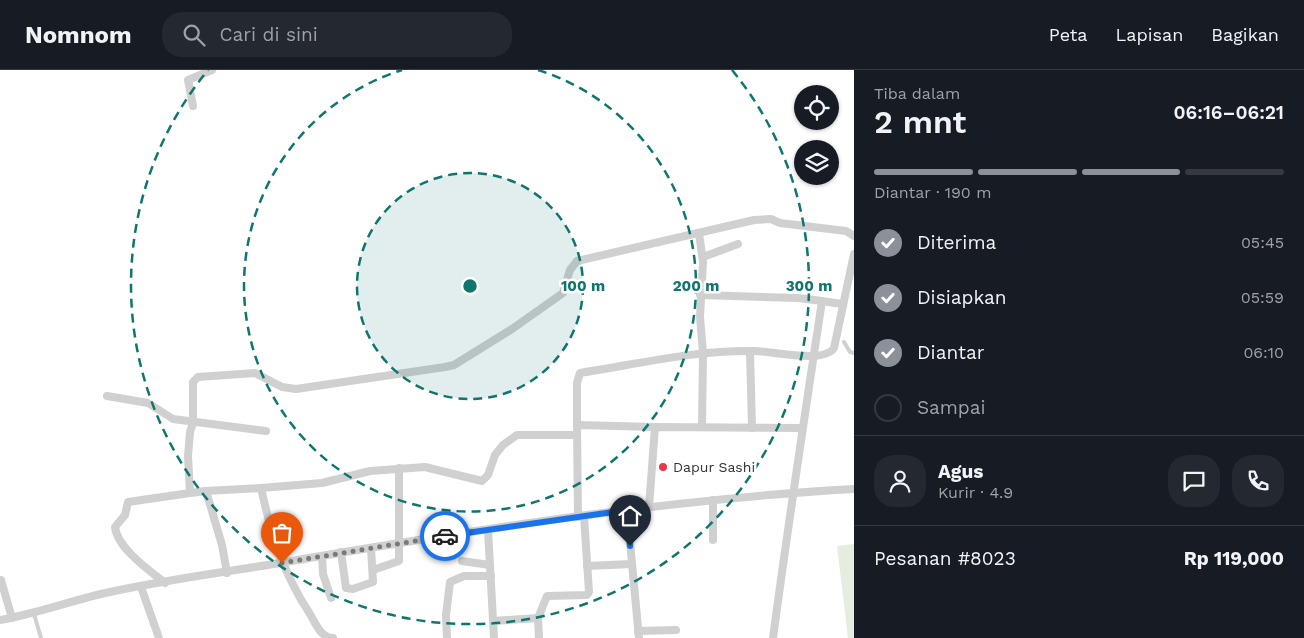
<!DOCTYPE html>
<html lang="id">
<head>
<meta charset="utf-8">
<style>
	:root { --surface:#171b24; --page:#242831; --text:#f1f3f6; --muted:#9ea1a6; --line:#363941; --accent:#8c9099 }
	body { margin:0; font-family:"Work Sans",sans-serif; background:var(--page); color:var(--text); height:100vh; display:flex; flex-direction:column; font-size:19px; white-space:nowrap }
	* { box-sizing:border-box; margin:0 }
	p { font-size:16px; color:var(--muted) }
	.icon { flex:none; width:28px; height:28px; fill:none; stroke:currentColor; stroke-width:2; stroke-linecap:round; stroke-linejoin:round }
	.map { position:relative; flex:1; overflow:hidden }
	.details { display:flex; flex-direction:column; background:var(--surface); width:450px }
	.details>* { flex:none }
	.tools { position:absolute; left:794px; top:15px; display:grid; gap:10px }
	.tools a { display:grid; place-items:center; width:45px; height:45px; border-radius:50%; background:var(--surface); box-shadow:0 1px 4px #0004; font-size:25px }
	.pin { position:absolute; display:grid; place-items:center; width:42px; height:42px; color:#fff; margin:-51px -21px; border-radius:50% 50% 50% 0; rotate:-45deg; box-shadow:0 0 5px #0007 }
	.pin .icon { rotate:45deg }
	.courier { position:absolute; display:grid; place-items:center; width:50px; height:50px; margin:-25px; border:4px solid #1a73e8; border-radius:50%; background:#fff; color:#222; box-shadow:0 1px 6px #0007 }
	.headline em { font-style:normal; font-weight:600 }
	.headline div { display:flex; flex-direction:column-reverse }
	.headline { display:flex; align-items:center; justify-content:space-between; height:85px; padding:0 20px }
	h1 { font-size:32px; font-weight:600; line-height:38px }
	.bar { display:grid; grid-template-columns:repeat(4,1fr); gap:8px 5px; align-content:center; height:60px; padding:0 20px }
	.bar i { height:6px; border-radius:4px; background:var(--line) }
	.bar .on { background:var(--accent) }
	.bar p { grid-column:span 4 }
	.line { display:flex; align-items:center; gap:12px; padding:0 20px; border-top:1px solid var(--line) }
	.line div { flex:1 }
	.round { display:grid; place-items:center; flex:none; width:52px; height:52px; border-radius:20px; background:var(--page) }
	ol { padding:0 20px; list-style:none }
	li { display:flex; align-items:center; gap:15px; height:55px }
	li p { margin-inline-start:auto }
	li .icon { padding:5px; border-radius:50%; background:var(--accent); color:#fff; stroke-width:4 }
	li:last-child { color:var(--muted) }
	li i { width:28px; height:28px; border:2px solid var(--line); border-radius:50% }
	header { display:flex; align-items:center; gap:30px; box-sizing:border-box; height:70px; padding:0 25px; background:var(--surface); border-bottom:1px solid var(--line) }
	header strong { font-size:24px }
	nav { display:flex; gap:28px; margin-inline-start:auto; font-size:18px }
	.search { width:350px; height:45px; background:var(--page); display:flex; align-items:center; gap:12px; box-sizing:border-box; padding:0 18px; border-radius:20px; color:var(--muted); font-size:19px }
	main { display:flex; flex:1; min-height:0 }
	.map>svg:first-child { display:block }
	.green { fill:#e6ecdf }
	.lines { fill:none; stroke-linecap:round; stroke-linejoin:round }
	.service { stroke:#d0d0d0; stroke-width:4 }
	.minor { stroke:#d0d0d0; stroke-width:8 }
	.done { stroke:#7a7a7a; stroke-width:5; stroke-dasharray:0 9 }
	.route { stroke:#1a73e8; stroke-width:6 }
	.ring { fill:none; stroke:#0f766e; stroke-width:2.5; stroke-dasharray:9 6 }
	.poi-dot { fill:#e63946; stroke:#fff; stroke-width:2 }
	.labels { text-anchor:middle; stroke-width:5; stroke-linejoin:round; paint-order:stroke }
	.poi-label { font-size:14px; fill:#333; stroke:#fff; text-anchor:start }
	.centre { fill:#0f766e; stroke:#fff; stroke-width:2.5 }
	.ring-label { font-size:15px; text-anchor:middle; font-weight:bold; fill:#0f766e; stroke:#fff; stroke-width:5; stroke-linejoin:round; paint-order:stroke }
</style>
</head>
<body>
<header>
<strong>Nomnom</strong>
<div class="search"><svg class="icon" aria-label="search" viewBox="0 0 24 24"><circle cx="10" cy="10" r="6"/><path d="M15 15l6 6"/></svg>Cari di sini</div>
<nav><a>Peta</a><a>Lapisan</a><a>Bagikan</a></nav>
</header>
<main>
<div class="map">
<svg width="854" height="568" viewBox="0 0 854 568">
	<rect width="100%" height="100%" fill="#fff"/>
	<polygon class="green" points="854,474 854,568 848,568 837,476"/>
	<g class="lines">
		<g class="service">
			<polyline points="844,272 850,282 854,283"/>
			<polyline points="34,544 41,568"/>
		</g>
		<g class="minor">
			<polyline points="193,36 188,10 212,0"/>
			<polyline points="699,163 703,192 700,247 703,283 702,357"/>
			<polyline points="703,187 738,174"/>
			<path d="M700,225L798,228L822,231C805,343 788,455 773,568"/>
			<polyline points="822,231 842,234"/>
			<polyline points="750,281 752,358"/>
			<polyline points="107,326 148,333 173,349 266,361"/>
			<path d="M577,355V313L580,303C638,294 695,280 754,281C772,281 824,294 834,278L854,184"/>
			<polyline points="206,421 190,423 188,386 190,362 193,353 193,312 198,307 255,303 282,317 296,319 445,297 454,295 512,259 563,223 570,200 577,191 754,150 771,149 780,153 846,161 854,166"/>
			<polyline points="649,437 655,357 802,358"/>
			<polyline points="627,440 639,568"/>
			<polyline points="578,447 577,355 655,357"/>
			<polyline points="488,460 494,568"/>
			<polyline points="713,470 713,430"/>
			<polyline points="341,482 346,518 353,519 373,512 371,478"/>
			<polyline points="322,486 323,504 331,528"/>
			<polyline points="462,491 490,495"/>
			<polyline points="587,496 631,494"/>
			<polyline points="373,500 399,491 399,398"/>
			<polyline points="227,503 222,475 206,421 261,418"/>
			<polyline points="1,510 12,548"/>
			<path d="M165,513C150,501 117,478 115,457L125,445L128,432L190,423"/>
			<polyline points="141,517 159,568"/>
			<path d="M0,550C35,544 67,532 101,524C171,508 244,500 315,487C493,457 673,429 854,419"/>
			<polyline points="493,551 538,548"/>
			<polyline points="638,561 676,560"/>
			<path d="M333,568C320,567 316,554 310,544C284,505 271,464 261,418L322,413L370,401L425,397L482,411L488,405L495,385L503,375L517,365H577"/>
			<polyline points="447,568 446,545 450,512 464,506 491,506"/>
			<polyline points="539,568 538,548 547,526 587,525 589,522 584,446"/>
		</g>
	</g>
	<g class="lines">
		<polyline class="done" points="282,493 445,466"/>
		<polyline class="route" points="445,466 627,440 630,476"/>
	</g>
	<circle cx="470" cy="216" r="113" fill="#0f766e" fill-opacity=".12"/>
	<g class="ring">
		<circle cx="470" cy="216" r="113"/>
		<path d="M538 0A226 226 0 1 1 402 0"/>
		<path d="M732 0A339 339 0 1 1 208 0"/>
	</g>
	<circle class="poi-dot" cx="663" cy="397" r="5"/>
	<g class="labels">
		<g class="poi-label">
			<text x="673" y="402">Dapur Sashi</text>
		</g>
	</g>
	<circle cx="470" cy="216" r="8" class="centre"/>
	<g class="ring-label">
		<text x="583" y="221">100 m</text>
		<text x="696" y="221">200 m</text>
		<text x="809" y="221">300 m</text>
	</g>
</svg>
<div class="tools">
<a><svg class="icon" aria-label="locate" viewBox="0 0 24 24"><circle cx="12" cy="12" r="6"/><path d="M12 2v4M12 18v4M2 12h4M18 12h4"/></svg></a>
<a><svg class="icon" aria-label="layers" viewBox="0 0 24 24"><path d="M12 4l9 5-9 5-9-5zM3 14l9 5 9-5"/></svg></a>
</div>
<div class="pin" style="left:282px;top:493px;background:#ea580c"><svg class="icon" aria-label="bag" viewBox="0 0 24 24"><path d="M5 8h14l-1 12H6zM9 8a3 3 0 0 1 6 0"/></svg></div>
<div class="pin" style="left:630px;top:476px;background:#1f2937"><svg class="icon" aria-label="home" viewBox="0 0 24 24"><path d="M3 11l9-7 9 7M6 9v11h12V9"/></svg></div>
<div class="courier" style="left:445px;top:466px"><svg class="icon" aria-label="car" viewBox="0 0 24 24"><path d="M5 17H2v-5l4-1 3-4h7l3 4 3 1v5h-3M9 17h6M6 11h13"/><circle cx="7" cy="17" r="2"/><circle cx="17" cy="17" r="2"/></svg></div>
</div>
<section class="details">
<div class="headline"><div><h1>2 mnt</h1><p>Tiba dalam</p></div><em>06:16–06:21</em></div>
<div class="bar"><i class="on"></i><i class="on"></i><i class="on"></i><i></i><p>Diantar · 190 m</p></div>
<ol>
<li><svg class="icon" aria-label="check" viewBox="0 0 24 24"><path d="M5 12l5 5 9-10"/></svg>Diterima<p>05:45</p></li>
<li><svg class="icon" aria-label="check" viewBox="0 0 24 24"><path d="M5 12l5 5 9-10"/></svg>Disiapkan<p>05:59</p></li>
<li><svg class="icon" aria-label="check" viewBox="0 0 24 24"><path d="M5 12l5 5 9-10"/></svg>Diantar<p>06:10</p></li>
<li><i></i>Sampai</li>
</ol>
<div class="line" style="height:90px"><a class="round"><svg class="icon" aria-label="person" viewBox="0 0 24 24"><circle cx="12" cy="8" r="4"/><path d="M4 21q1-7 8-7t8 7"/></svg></a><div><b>Agus</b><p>Kurir · 4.9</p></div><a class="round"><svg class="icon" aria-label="chat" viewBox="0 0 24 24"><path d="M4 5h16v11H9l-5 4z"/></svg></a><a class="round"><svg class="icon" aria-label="phone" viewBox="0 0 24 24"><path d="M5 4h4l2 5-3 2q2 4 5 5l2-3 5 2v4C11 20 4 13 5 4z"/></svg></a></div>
<div class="line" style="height:65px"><div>Pesanan #8023</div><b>Rp 119,000</b></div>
</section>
</main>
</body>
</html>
